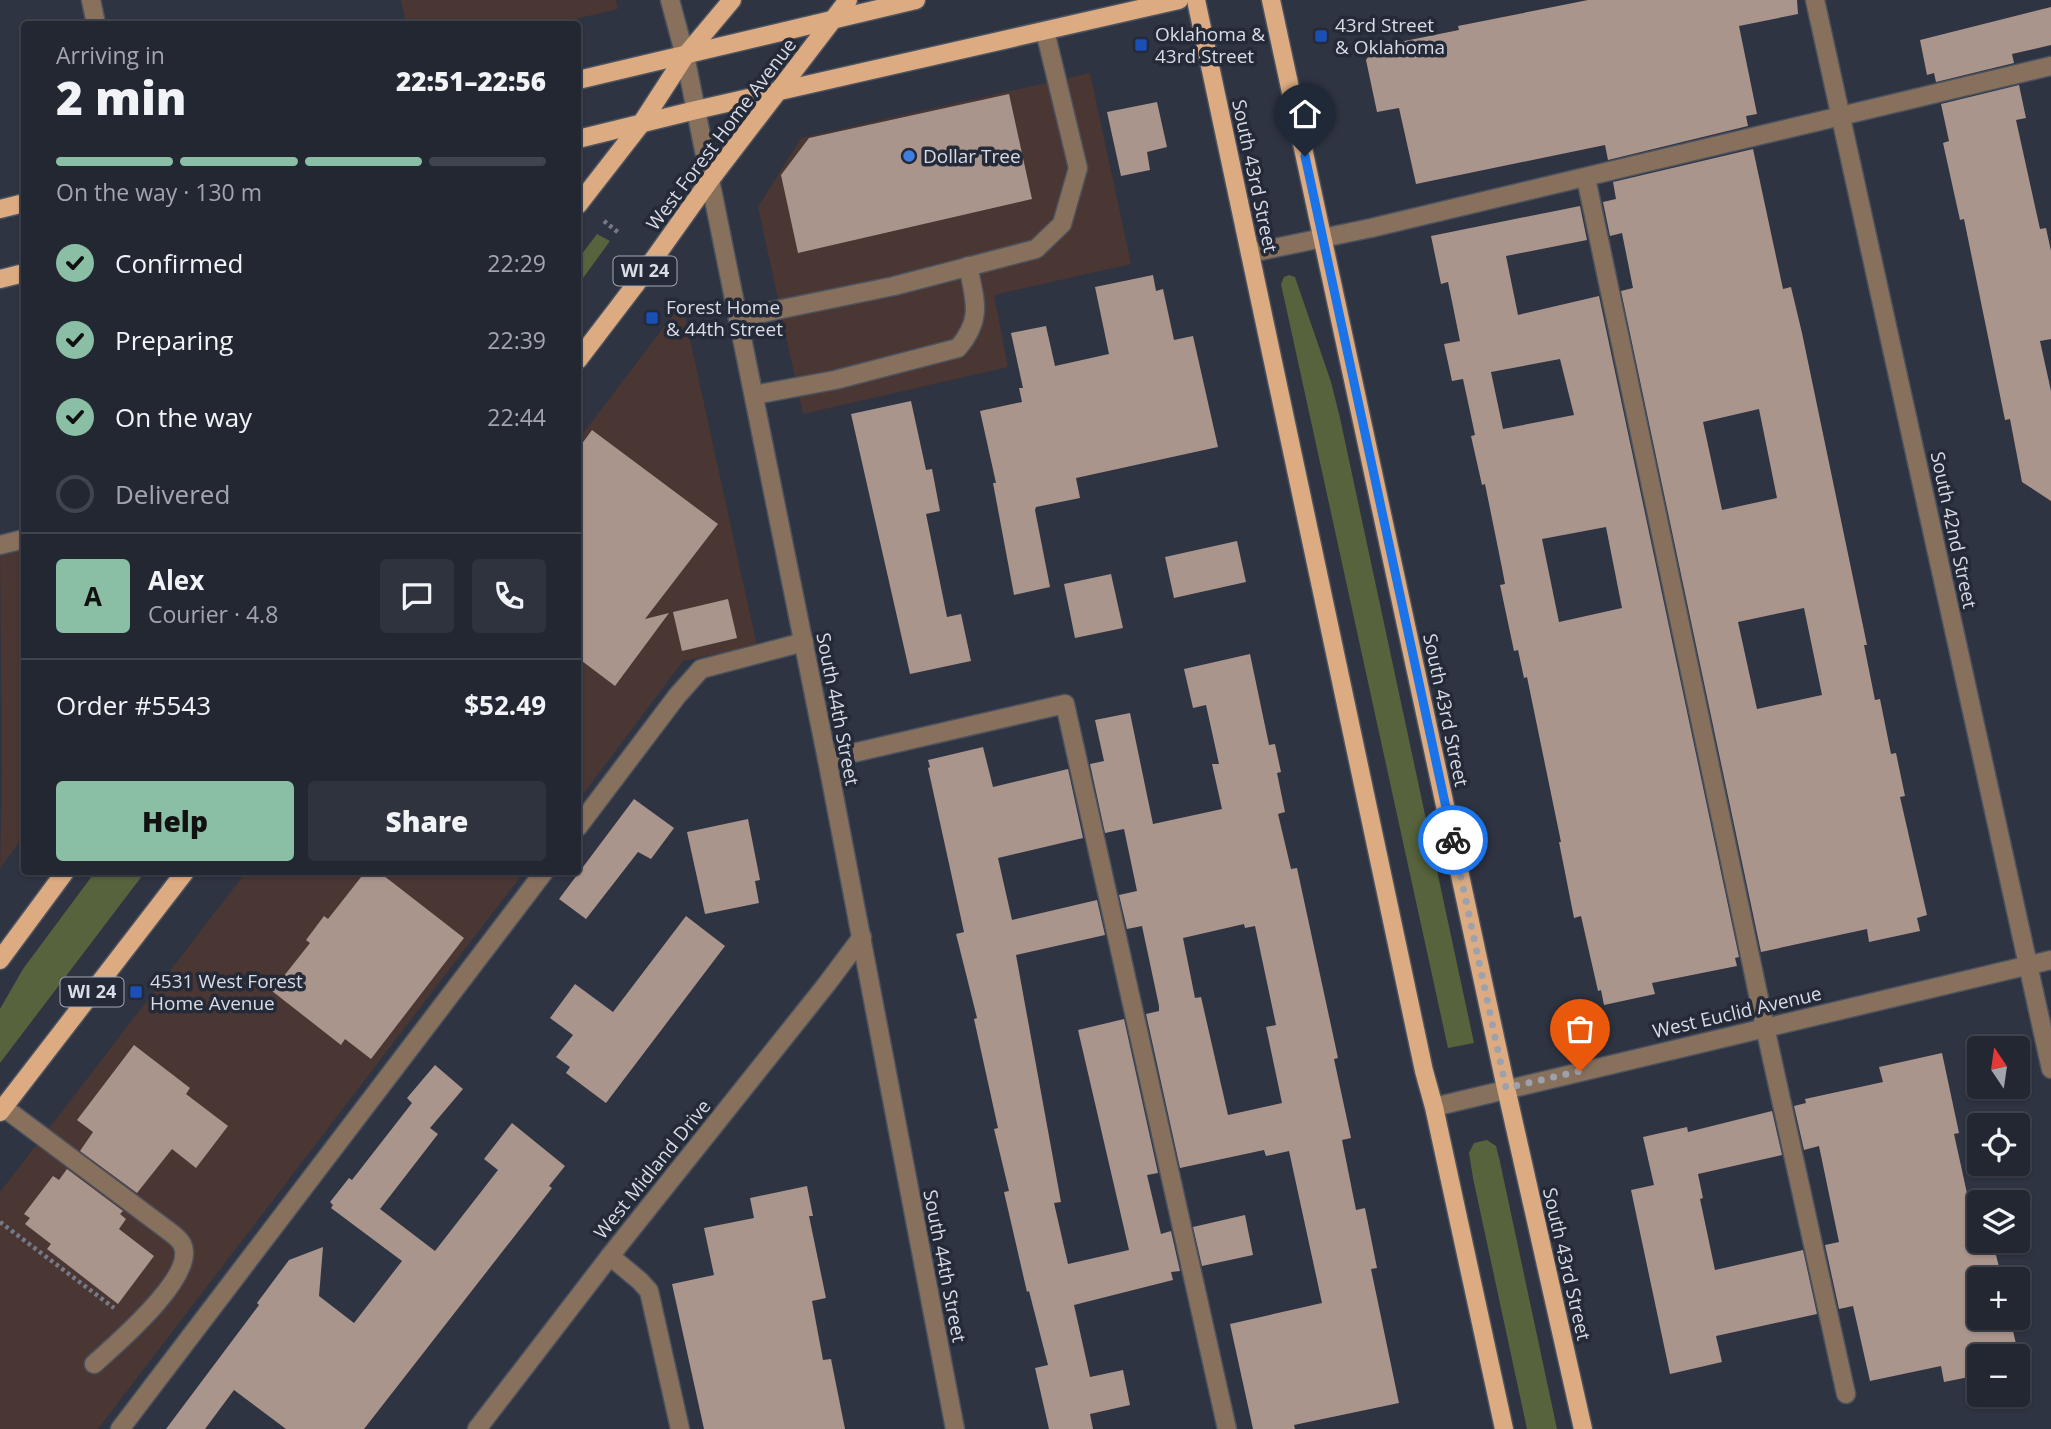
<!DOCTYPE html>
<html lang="en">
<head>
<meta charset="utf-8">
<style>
	:root { --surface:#232732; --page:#2f333e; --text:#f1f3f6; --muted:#a3a5ac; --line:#40444d; --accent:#8abfa5 }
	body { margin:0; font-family:"Open Sans",sans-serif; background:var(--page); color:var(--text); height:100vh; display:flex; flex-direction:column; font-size:26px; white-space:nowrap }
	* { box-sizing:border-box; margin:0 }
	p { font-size:23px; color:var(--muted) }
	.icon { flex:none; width:38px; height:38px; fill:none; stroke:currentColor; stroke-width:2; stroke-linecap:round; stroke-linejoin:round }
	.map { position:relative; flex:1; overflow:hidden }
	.panel { position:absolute; left:21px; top:21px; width:560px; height:854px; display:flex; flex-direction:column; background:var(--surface); border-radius:7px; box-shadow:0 2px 5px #0004,0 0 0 2px var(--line) }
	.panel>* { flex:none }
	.needle { width:46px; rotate:347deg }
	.fabs { position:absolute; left:1967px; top:1036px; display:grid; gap:14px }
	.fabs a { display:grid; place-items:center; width:63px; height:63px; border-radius:7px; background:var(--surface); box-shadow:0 2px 5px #0004,0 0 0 2px var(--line); font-size:35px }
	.pin { position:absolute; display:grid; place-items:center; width:60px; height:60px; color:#fff; margin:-72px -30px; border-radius:50% 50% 50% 0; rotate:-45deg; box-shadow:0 0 7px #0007 }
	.pin .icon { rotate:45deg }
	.courier { position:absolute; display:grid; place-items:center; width:70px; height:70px; margin:-35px; border:5px solid #1a73e8; border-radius:50%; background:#fff; color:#222; box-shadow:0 2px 9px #0007 }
	.head em { font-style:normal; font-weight:800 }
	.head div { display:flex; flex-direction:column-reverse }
	.head { display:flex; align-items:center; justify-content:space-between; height:119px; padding:0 35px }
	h1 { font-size:46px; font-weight:800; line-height:52px }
	.bar { display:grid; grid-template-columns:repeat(4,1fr); gap:10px 7px; align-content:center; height:84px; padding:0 35px }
	.bar i { height:9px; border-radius:5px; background:var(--line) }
	.bar .active { background:var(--accent) }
	.bar p { grid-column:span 4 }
	.line { display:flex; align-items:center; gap:18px; padding:0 35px; border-top:2px solid var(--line) }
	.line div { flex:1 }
	.round { display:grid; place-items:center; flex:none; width:74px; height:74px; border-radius:7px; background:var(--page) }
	ol { padding:0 35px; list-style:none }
	li { display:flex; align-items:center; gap:21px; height:77px }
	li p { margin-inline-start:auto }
	li .icon { padding:7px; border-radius:50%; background:var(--accent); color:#111; stroke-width:4 }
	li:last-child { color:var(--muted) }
	li i { width:38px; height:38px; border:4px solid var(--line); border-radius:50% }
	.primary-button { display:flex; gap:14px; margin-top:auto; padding:14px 35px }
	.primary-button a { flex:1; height:80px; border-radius:7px; background:var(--accent); color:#111; font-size:28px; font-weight:800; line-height:80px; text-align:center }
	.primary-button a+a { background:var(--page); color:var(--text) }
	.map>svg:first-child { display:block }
	.commercial { fill:#4a3633 }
	.green { fill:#56633c }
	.building { fill:#aa958d; fill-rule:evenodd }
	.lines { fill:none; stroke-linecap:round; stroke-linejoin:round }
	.minor-casing { stroke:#4d525f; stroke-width:21 }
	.major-casing { stroke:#4d525f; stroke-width:21 }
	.path { stroke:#757a86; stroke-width:4.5; stroke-dasharray:3.5 3.5; stroke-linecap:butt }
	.minor { stroke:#88715c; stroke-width:18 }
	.major { stroke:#dcab81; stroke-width:18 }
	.done { stroke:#9da1ac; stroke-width:7; stroke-dasharray:0 12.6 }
	.route { stroke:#1a73e8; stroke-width:9 }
	.transit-dot { fill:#1a4fb4; stroke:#252a38; stroke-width:2.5 }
	.shop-dot { fill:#3f7fe0; stroke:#252a38; stroke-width:2.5 }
	.labels { text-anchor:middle; stroke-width:7; stroke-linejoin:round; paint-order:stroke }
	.shield { fill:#252a38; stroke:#a2a7b1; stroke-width:2 }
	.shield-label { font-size:18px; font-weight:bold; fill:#d8dce5 }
	.poi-label { font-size:19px; fill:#d8dce5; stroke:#252a38; text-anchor:start }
	.street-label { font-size:19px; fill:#d8dce5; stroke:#252a38 }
</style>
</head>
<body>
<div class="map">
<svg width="2051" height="1429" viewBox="0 0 2051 1429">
	<rect width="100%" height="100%" fill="#2f3442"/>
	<g class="commercial">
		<polygon points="401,0 616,0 618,9 554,24 406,24"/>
		<polygon points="1090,73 1131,264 994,295 1008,367 803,414 758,207 801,138"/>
		<polygon points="682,303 757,646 683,661 578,801 578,440"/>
		<polygon points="24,548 24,836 0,868 2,773 0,554"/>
		<polygon points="246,872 524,872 98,1429 0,1429 0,1192"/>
	</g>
	<g class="green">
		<polygon points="597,234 610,241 578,285 578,259"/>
		<polygon points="1289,275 1295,277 1331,382 1340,418 1474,1043 1448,1048 1281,284 1284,277"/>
		<polygon points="95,872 145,872 0,1063 0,1009 23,969"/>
		<polygon points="1487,1140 1496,1146 1500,1162 1557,1429 1527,1429 1473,1178 1469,1153 1474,1143"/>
	</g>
	<g class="building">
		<polygon points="1588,0 1797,0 1798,14 1739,26 1757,114 1746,116 1748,126 1608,160 1605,145 1416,184 1399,108 1377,112 1366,60 1375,47 1459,30 1458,26"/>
		<polygon points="2051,7 2051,45 2012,54 2014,63 1936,82 1934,73 1927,75 1920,40"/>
		<polygon points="2019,85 2026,118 2016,120 2040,229 2046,228 2051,251 2051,339 2040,341 2051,391 2051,501 2022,482 2010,419 2005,420 1964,219 1960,220 1943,143 1949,141 1941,104"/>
		<polygon points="1009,94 1032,199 798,253 781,175 809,138"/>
		<polygon points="1157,102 1167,147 1147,152 1150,170 1121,176 1107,112"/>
		<path d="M1753,149L1783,289L1791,287L1802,333L1867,645H1864L1875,700L1880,699L1891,754L1896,753L1905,796L1900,797L1927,915L1917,918L1920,931L1869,942L1867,929L1761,952L1621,291L1633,288L1622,233L1610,236L1603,202L1616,199L1613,182ZM1759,409L1777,498L1722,510L1703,422ZM1804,608L1822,695L1757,709L1738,622Z"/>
		<path d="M1580,206L1587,240L1506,256L1518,315L1599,296L1739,957L1735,958L1737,966L1652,983L1655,994L1604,1005L1601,990L1598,991L1581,916L1574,918L1559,842H1561L1527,677L1524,678L1518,650L1514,651L1500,585L1505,584L1502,568L1485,484L1482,485L1471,436L1475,435L1463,379L1452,381L1444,344L1460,341L1448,282L1441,284L1431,236ZM1560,359L1574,415L1503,429L1491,372ZM1606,527L1622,608L1559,622L1542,539Z"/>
		<polygon points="1153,275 1156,291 1163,289 1174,340 1193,336 1218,447 1076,478 1080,498 1036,507 1035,510 1050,587 1014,595 993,483 996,483 980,411 1022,402 1019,388 1023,388 1011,333 1046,326 1055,366 1109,354 1095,287"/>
		<polygon points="911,401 926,470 932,469 940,511 926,514 947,617 961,614 971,661 910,674 851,414"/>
		<polygon points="592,430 718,524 645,619 669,613 615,686 578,658 578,449"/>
		<polygon points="1237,541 1246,582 1174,598 1165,557"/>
		<polygon points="1111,574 1123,628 1075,638 1064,584"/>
		<polygon points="728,599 737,638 682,651 673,612"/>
		<path d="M1250,654L1269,745L1275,744L1281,772L1277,773L1285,812L1278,814L1291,869L1297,868L1338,1058L1334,1059L1351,1138L1342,1140L1356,1210L1365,1208L1377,1268L1371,1269L1399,1403L1294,1425L1295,1429H1253L1230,1324L1322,1303L1289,1151L1266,1156L1264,1150L1180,1168L1146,1014L1159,1011V1006L1142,926L1127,929L1119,895L1137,891L1124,829L1105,833L1090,764L1104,761L1095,720L1130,713L1153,824L1222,809L1212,764H1219L1206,705L1193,708L1184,669ZM1244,924L1245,928L1255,926L1276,1025L1266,1027L1282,1103L1228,1115L1201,997L1195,998L1183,938Z"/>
		<polygon points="983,747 993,787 1068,769 1083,838 998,858 1012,920 1097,900 1105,935 1016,955 1061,1202 1054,1203 1068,1264 1129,1250 1078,1030 1124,1019 1158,1173 1147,1175 1161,1234 1171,1231 1180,1271 1171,1272 1173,1280 1074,1305 1090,1377 1123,1370 1130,1405 1090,1414 1093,1429 1049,1429 1035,1368 1048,1365 1029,1291 1027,1292 1004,1192 1009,1191 994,1129 998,1128 974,1019 977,1018 956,934 964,932 928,768 930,767 928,760"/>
		<polygon points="634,799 674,828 651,859 638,852 586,919 559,899"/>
		<polygon points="748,819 760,880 755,881 759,903 705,914 687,832"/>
		<polygon points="365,872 379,872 464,938 371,1059 345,1039 341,1045 272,991 310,943 306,940 324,916 328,919"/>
		<polygon points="686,916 725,946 606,1103 566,1073 570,1067 556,1057 573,1035 550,1018 575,984 613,1012"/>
		<polygon points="134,1045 190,1088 186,1094 228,1126 196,1168 172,1149 137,1193 80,1151 93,1132 77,1120"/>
		<polygon points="1942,1053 1959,1133 1954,1134 1970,1207 1979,1205 1979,1254 1995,1251 2002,1279 1979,1279 1979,1318 2010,1318 2016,1344 2013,1345 2016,1356 1979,1356 1979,1370 1973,1371 1974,1376 1944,1382 1941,1366 1870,1381 1853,1306 1839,1309 1825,1245 1839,1242 1819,1146 1804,1150 1794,1106 1806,1103 1805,1099 1883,1082 1879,1067"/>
		<polygon points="435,1065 463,1089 430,1128 438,1134 380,1209 435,1251 498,1170 484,1159 512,1123 565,1166 549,1186 552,1188 364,1429 286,1429 234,1390 205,1429 166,1429 259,1305 257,1303 289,1260 323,1247 319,1296 354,1323 402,1261 331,1208 333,1205 330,1202 349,1178 352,1180 412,1103 407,1098"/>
		<polygon points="1772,1111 1782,1155 1698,1174 1703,1198 1700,1199 1715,1270 1803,1250 1817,1314 1716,1336 1722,1362 1670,1374 1631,1190 1654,1185 1643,1137 1687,1127 1688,1132"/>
		<polygon points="67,1169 123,1211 120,1214 126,1219 119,1229 154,1256 118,1304 47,1249 51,1244 25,1224 30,1218 24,1214 53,1176 59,1180"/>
		<polygon points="807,1186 813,1216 809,1216 826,1298 812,1301 823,1360 831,1359 845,1429 704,1429 672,1284 714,1275 704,1228 754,1218 750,1198"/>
		<polygon points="1245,1215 1253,1255 1202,1266 1193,1227"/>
	</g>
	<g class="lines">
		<defs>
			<g id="minor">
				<polyline points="91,0 96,24"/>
				<polyline points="670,0 685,56 827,759 955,1429"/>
				<polyline points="1815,0 2051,1069"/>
				<polyline points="1586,178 1765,1027 1846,1394"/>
				<polyline points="1250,253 1371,228 2051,66"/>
				<polyline points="738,318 894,286 1036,249 1062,224 1078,168 1045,31"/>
				<path d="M754,395L835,380L958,348C983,319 975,301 968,266"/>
				<polyline points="0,545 24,539"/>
				<polyline points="827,759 1065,704 1227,1429"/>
				<polyline points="578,827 677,696 701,669 804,642"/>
				<path d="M3,1107L170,1232C174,1235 180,1240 182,1244C198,1275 115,1345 94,1364"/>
				<polyline points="1434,1107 2051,960"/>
				<polyline points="610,1256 640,1281 649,1291 680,1429"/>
				<polyline points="120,1429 544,872"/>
				<polyline points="477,1429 610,1256 826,985 862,937"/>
			</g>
			<g id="major">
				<polyline points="1196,0 1424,1071 1434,1107 1504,1429"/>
				<polyline points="1271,0 1506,1088 1583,1429"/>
				<polyline points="578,80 916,0"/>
				<polyline points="578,139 696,110 1179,0"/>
				<polyline points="578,205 641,124 685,56 732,0"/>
				<polyline points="0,209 24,203"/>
				<polyline points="0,279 24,273"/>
				<polyline points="578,360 636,284 710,180 848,0"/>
				<polyline points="0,960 65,872"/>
				<polyline points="0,1112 185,872"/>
			</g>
		</defs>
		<use href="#minor" class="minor-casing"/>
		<use href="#major" class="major-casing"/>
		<g class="path">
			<polyline points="604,221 619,233"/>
			<polyline points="0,1222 114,1308"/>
		</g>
		<use href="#minor" class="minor"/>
		<use href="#major" class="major"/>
	</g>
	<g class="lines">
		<polyline class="done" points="1453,840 1506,1088 1580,1071"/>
		<polyline class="route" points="1305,156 1453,840"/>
	</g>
	<g class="transit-dot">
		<rect x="1314" y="29" width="14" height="14" rx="3.5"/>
		<rect x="1134" y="38" width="14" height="14" rx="3.5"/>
		<rect x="645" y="311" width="14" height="14" rx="3.5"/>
		<rect x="129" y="985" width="14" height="14" rx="3.5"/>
	</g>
	<circle class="shop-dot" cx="909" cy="156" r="7"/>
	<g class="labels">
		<g class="shield">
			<rect x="613.5" y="256.5" width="63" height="29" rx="5"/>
			<rect x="60.5" y="977.5" width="63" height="29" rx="5"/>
		</g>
		<g class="shield-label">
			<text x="645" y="277">WI 24</text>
			<text x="92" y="998">WI 24</text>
		</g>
		<g class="poi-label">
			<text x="1335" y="32">43rd Street<tspan x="1335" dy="22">&amp; Oklahoma</tspan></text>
			<text x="1155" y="41">Oklahoma &amp;<tspan x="1155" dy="22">43rd Street</tspan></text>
			<text x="923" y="163">Dollar Tree</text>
			<text x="666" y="314">Forest Home<tspan x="666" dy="22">&amp; 44th Street</tspan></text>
			<text x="150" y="988">4531 West Forest<tspan x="150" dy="22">Home Avenue</tspan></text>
		</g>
		<g class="street-label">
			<text transform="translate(721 134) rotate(-53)" y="7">West Forest Home Avenue</text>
			<text transform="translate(1255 176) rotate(78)" y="7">South 43rd Street</text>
			<text transform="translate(1954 530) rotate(78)" y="7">South 42nd Street</text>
			<text transform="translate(838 709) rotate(79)" y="7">South 44th Street</text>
			<text transform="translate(1446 710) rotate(78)" y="7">South 43rd Street</text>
			<text transform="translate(1737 1012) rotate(-13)" y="7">West Euclid Avenue</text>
			<text transform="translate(652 1169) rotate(-51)" y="7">West Midland Drive</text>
			<text transform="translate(1567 1264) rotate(77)" y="7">South 43rd Street</text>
			<text transform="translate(945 1266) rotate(79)" y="7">South 44th Street</text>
		</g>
	</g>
</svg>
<div class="fabs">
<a><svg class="needle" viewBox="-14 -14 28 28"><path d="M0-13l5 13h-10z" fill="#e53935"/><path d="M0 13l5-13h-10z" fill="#a3a5ac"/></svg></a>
<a><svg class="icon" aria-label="locate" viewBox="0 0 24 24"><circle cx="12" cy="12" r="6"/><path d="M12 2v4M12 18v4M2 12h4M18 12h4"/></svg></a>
<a><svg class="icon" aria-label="layers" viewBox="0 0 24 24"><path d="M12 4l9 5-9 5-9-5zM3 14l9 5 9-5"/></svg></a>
<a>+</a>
<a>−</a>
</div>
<div class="pin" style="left:1580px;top:1071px;background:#ea580c"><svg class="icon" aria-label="bag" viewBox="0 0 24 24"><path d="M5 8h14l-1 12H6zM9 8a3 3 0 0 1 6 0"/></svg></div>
<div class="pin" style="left:1305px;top:156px;background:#1f2937"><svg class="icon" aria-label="home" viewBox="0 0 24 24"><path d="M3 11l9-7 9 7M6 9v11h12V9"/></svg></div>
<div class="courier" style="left:1453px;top:840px"><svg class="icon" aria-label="bike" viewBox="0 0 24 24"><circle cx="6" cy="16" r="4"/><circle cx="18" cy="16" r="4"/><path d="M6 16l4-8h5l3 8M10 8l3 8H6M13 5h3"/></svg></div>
<section class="panel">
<div class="head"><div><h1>2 min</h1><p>Arriving in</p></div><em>22:51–22:56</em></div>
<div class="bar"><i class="active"></i><i class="active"></i><i class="active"></i><i></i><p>On the way · 130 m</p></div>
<ol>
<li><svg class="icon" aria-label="check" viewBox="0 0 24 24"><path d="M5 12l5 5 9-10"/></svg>Confirmed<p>22:29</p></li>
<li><svg class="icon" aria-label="check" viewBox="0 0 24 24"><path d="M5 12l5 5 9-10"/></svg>Preparing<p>22:39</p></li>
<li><svg class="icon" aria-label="check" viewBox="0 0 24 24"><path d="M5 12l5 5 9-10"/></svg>On the way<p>22:44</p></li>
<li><i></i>Delivered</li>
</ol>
<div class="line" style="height:126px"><b class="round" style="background:var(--accent);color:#111">A</b><div><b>Alex</b><p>Courier · 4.8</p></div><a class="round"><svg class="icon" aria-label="chat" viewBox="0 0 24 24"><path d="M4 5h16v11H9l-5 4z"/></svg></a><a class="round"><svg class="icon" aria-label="phone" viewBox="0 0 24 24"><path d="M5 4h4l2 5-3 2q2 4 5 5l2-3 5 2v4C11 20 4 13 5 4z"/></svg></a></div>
<div class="line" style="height:91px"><div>Order #5543</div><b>$52.49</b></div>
<div class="primary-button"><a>Help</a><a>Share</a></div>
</section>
</div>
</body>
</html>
